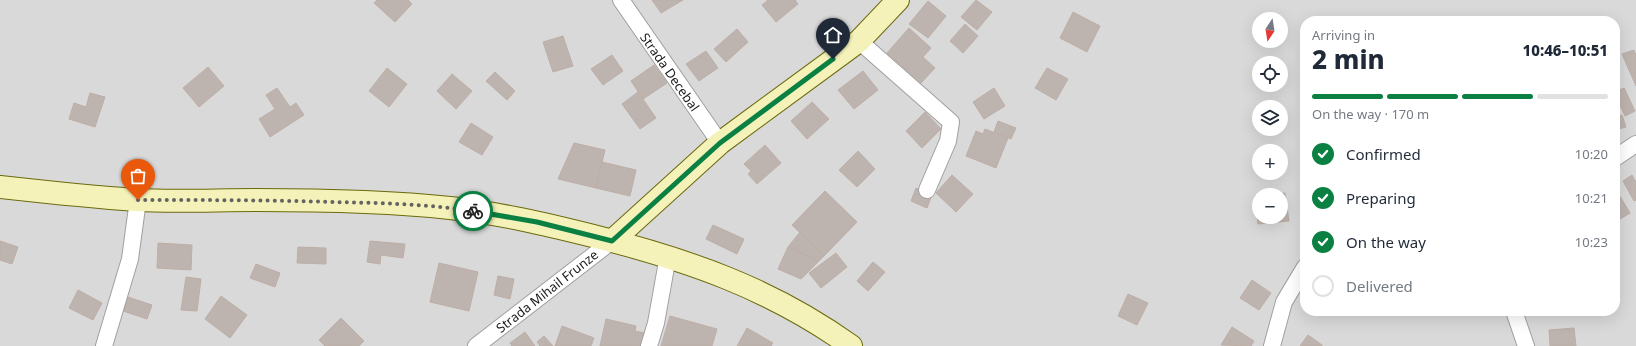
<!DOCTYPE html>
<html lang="en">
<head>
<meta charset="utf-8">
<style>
	:root { --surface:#fff; --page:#f6f6f7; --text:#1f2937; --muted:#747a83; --line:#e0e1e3; --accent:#0b8043 }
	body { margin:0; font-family:"Noto Sans",sans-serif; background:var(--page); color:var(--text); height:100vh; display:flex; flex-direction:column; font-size:15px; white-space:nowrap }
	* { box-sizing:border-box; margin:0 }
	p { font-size:13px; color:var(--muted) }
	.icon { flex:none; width:22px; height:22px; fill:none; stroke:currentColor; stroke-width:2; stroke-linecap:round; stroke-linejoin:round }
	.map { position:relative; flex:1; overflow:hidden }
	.details { position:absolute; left:1300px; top:16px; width:320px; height:300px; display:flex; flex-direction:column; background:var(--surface); border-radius:16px; box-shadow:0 4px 16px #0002 }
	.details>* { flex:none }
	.needle { width:26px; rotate:192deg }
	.fabs { position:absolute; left:1252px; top:12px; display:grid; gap:8px }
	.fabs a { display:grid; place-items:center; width:36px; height:36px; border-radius:50%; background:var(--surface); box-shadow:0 4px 16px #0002; font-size:20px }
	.pin { position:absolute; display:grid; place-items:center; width:34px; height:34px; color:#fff; margin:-41px -17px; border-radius:50% 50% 50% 0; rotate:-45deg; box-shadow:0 0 4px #0007 }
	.pin .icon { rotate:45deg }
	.courier { position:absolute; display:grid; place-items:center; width:40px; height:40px; margin:-20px; border:3px solid #0b8043; border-radius:50%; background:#fff; color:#222; box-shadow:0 1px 5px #0007 }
	.head em { font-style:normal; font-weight:800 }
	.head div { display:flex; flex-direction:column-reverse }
	.head { display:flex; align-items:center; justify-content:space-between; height:68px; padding:0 12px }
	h1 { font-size:26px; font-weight:800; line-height:30px }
	.bar { display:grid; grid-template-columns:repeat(4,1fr); gap:6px 4px; align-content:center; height:48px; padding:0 12px }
	.bar i { height:5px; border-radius:3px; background:var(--line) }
	.bar .active { background:var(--accent) }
	.bar p { grid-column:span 4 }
	ol { padding:0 12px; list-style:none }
	li { display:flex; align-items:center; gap:12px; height:44px }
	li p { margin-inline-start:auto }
	li .icon { padding:4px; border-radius:50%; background:var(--accent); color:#fff; stroke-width:4 }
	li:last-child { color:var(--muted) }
	li i { width:22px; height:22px; border:2px solid var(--line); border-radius:50% }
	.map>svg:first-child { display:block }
	.residential { fill:#dad9d9; fill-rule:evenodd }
	.building { fill:#bdb4b0; stroke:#bdaea6 }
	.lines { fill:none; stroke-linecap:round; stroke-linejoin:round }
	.street-casing { stroke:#a0a0a0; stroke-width:18 }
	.secondary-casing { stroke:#6a6a0d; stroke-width:24 }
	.street { stroke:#fff; stroke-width:16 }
	.secondary { stroke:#f4f1b9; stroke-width:22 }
	.done { stroke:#656362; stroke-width:4; stroke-dasharray:0 7.2 }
	.route { stroke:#0b8043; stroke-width:5 }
	.labels { text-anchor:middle; stroke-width:3; stroke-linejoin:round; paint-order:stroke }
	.street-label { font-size:13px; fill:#1c1c1c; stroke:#fff }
</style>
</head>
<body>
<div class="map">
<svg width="1636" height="346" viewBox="0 0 1636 346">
	<rect width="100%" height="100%" fill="#ede8e3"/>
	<path class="residential" d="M0,0H1636V346H0ZM1259,19H1281V41H1259ZM1305,21H1615V311H1305ZM1259,63H1281V85H1259ZM1259,107H1281V129H1259ZM1259,151H1281V173H1259ZM1259,195H1281V217H1259Z"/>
	<g class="building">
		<polygon points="377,0 408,0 412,4 395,22 374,3"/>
		<polygon points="652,0 683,0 661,13"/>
		<polygon points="768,0 795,0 798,4 776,22 762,5"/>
		<polygon points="976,0 992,12 977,30 961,17"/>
		<polygon points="928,1 946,16 928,38 909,24"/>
		<polygon points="1073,12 1100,26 1087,52 1060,38"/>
		<polygon points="965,24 978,36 963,53 950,41"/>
		<polygon points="909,28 931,48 923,57 935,68 921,83 887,53"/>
		<polygon points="737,29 748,42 726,62 714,49"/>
		<polygon points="563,36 573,66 553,72 543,42"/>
		<polygon points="1634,50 1636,55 1636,86 1622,54"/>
		<polygon points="706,51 718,68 699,81 686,64"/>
		<polygon points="612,55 623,71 603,85 591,69"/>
		<polygon points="654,65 667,83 643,99 631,81"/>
		<polygon points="208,67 224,86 199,107 183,88"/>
		<polygon points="387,68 407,84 389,107 369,91"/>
		<polygon points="1047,68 1068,79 1056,100 1035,88"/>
		<polygon points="863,71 878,90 854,109 838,90"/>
		<polygon points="495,72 515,91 507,100 486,81"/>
		<polygon points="452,74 472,91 456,109 437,91"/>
		<polygon points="277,88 290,107 296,103 304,115 270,137 259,119 275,109 266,95"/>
		<polygon points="994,88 1005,106 984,119 973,102"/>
		<polygon points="1624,88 1635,111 1625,116 1615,94 1615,92"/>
		<polygon points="638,92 656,118 640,129 622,104"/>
		<polygon points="90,93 105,97 95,127 69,119 74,103 86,107"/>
		<polygon points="812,102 829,119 807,139 791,121"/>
		<polygon points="925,112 941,129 922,148 906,131"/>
		<polygon points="1622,115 1626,127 1615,130 1615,117"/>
		<polygon points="998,121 1016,128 1011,139 994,132"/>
		<polygon points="471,123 493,137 482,155 459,142"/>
		<polygon points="985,129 1008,138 996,168 966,156 976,131 983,134"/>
		<polygon points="574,143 605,150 596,188 558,179"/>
		<polygon points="765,145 781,163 757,184 748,174 751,171 744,164"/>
		<polygon points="858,151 875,169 857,187 839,170"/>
		<polygon points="602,162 636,170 630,196 596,188"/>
		<polygon points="952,175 973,194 956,212 936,193"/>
		<polygon points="1632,175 1636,182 1636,200 1634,201 1623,181"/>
		<polygon points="916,188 932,195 927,208 911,201"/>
		<polygon points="825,191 857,222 824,256 792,225"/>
		<polygon points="1285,193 1289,221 1258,224 1255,196 1259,196 1259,217 1281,217 1281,195 1268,195"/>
		<polygon points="1618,193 1630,213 1615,222 1615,195"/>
		<polygon points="713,225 744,239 737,254 706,239"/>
		<polygon points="800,232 824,256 819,261 788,247"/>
		<polygon points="0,241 18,247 12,264 0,260"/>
		<polygon points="370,241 405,244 403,258 381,255 380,264 367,262"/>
		<polygon points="158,243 192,245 191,270 157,268"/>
		<polygon points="298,247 326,248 326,264 297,263"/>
		<polygon points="788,247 819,261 801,279 778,269"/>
		<polygon points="836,253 847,267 821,288 809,273"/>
		<polygon points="873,262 885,272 868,291 857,281"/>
		<polygon points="439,263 478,272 469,311 430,302"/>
		<polygon points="256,264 280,273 275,287 250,278"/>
		<polygon points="498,276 514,279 510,299 494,295"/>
		<polygon points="186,277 201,279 197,311 181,310"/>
		<polygon points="1252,280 1271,293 1259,310 1240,298"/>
		<polygon points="78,290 102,303 93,320 69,308"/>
		<polygon points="1128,294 1148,303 1137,325 1118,316"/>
		<polygon points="125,296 152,305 147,319 120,310"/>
		<polygon points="221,296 247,315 230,338 205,319"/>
		<polygon points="670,316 717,329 712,346 661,346"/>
		<polygon points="341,318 364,341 359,346 325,346 319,340"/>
		<polygon points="606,319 636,326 635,331 645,333 642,346 600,346"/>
		<polygon points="562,326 594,338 591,346 555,346"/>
		<polygon points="1232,327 1254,341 1251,346 1221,345"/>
		<polygon points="747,328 773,343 771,346 737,346"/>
		<polygon points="1574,328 1576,346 1550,346 1549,330"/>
		<polygon points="525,332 535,346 512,346 510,343"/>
		<polygon points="1308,335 1322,345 1322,346 1300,346"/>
		<polygon points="544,336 553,346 540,346 537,342"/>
	</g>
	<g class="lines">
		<defs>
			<g id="street">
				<polyline points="621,0 720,143"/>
				<polyline points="859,41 951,122 948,141 927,190"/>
				<polyline points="1615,158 1636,144"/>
				<polyline points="1514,311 1526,346"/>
				<polyline points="104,346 130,259 138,200"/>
				<polyline points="476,346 612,241"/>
				<polyline points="649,346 656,323 668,256"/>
				<polyline points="1272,346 1284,302 1305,267"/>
			</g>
			<g id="secondary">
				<path d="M0,187C45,192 91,197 136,200C176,202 216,200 256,200C320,200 386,201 450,208C498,213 545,224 593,236C688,260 770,288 851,346"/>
				<polyline points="612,241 720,143 859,41 898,0"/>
			</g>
		</defs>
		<use href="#street" class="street-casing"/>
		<use href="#secondary" class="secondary-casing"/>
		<use href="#street" class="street"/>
		<use href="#secondary" class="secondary"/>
	</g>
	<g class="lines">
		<path class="done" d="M138,200C203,200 268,200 333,202C380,203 427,204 473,211"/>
		<polyline class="route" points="473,211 537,222 612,241 720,143 833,59"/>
	</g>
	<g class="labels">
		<g class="street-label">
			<text transform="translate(670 72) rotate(55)" y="5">Strada Decebal</text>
			<text transform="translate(547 291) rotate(-38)" y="5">Strada Mihail Frunze</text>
		</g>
	</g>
</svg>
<div class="fabs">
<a><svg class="needle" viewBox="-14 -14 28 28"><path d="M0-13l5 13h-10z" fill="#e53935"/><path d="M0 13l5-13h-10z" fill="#747a83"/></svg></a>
<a><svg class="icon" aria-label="locate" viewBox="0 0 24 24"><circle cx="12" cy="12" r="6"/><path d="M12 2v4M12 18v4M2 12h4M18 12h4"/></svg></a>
<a><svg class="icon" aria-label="layers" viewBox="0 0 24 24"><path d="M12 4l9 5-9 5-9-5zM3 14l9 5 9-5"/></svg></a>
<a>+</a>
<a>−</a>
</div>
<div class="pin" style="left:138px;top:200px;background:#ea580c"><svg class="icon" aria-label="bag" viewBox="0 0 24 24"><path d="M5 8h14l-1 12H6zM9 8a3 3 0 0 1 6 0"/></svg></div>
<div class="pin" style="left:833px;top:59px;background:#1f2937"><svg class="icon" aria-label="home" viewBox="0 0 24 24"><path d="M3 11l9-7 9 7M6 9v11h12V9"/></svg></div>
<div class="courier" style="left:473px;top:211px"><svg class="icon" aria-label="bike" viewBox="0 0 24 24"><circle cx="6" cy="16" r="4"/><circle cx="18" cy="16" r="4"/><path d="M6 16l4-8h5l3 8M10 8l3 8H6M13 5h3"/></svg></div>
<section class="details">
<div class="head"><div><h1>2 min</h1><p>Arriving in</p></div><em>10:46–10:51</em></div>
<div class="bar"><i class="active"></i><i class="active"></i><i class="active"></i><i></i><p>On the way · 170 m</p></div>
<ol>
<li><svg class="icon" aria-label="check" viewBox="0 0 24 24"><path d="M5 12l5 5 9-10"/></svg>Confirmed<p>10:20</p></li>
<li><svg class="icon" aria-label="check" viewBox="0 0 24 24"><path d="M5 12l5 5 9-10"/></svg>Preparing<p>10:21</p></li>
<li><svg class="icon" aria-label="check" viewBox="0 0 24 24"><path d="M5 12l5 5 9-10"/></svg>On the way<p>10:23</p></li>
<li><i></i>Delivered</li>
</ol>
</section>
</div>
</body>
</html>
